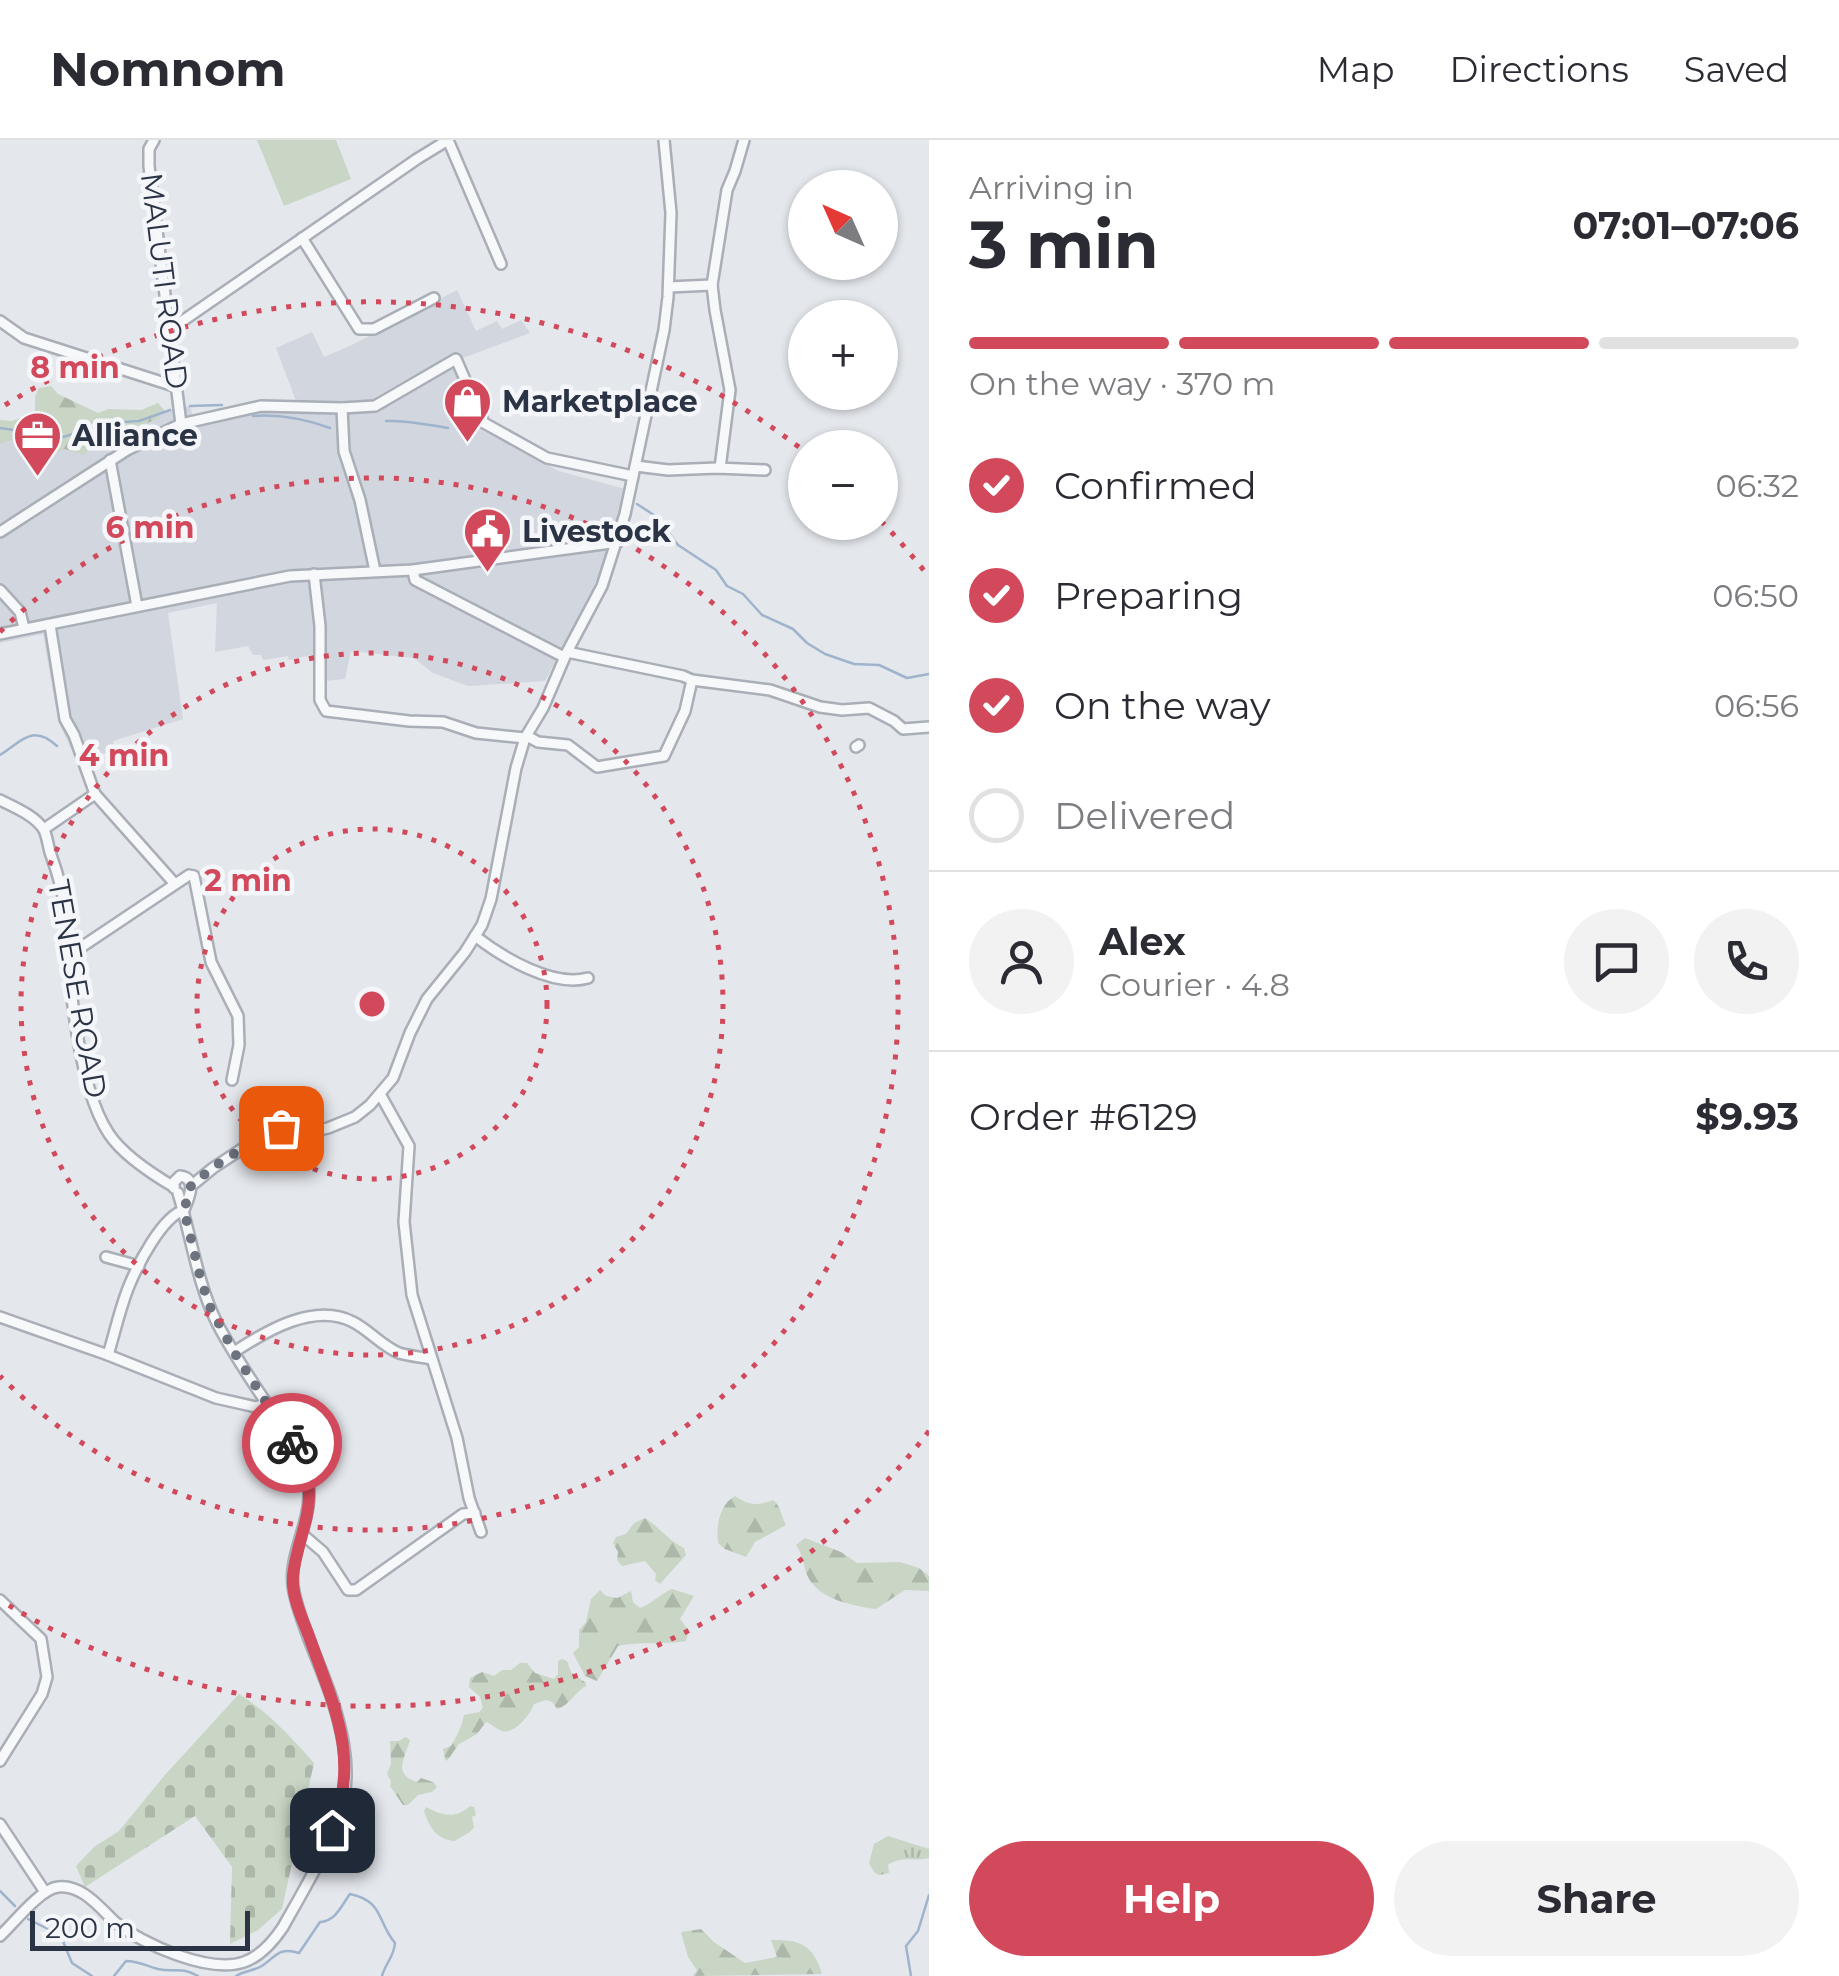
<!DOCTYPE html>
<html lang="en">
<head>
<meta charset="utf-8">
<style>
	:root { --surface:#fff; --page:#f2f2f3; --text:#2b2b33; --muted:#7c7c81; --line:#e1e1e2; --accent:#d1495b }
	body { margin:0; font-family:Montserrat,sans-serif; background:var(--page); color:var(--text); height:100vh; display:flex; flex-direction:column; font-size:38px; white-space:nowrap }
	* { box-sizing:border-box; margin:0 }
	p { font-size:32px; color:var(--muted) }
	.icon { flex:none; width:55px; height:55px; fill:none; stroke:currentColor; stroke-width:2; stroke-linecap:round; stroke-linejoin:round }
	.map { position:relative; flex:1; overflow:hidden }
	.drawer { display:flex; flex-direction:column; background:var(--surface); width:910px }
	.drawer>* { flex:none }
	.needle { width:65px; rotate:315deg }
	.buttons { position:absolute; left:788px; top:30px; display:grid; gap:20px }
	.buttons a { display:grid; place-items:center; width:110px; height:110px; border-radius:50%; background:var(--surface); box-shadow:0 2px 8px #0004; font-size:50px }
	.scale { position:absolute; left:30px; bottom:25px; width:220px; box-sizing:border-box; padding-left:10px; border:5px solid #2b3445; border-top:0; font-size:28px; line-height:35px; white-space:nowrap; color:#2b3445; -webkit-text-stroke:8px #f4f6f9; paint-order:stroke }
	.pin { position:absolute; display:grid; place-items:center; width:85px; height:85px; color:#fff; margin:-42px; border-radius:20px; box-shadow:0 5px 15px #0006 }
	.courier { position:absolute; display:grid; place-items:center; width:100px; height:100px; margin:-50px; border:8px solid #d1495b; border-radius:50%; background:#fff; color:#222; box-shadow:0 2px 12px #0007 }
	.summary em { font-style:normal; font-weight:700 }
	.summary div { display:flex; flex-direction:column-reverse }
	.summary { display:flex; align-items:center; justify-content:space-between; height:170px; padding:0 40px }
	h1 { font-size:65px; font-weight:700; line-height:75px }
	.bar { display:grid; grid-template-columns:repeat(4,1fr); gap:15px 10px; align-content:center; height:120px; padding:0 40px }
	.bar i { height:12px; border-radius:8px; background:var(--line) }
	.bar .active { background:var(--accent) }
	.bar p { grid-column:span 4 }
	.line { display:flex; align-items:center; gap:25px; padding:0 40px; border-top:2px solid var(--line) }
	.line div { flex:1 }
	.round { display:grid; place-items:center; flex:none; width:105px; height:105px; border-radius:52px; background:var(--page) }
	ol { padding:0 40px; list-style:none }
	li { display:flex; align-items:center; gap:30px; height:110px }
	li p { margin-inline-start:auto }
	li .icon { padding:10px; border-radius:50%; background:var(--accent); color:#fff; stroke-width:4 }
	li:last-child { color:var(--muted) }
	li i { width:55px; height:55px; border:5px solid var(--line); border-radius:50% }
	.primary-button { display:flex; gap:20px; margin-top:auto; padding:20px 40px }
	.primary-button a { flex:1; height:115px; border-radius:60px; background:var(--accent); color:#fff; font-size:40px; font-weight:700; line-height:115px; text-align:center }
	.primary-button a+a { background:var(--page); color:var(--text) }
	header { display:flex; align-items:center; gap:60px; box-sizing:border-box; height:140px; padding:0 50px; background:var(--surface); border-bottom:2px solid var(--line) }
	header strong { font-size:48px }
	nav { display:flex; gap:55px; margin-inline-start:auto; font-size:35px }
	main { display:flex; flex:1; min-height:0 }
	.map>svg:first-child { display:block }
	.built { fill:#d2d6de }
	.grass { fill:url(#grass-tufts) }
	.forest { fill:url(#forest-firs) }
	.cemetery { fill:url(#cemetery-stones) }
	.garden { fill:#c9d6c5 }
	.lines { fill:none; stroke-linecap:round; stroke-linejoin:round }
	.stream { stroke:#9fb4cc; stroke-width:2.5 }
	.minor-casing { stroke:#a9aeb7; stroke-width:14 }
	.minor { stroke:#f7f8fa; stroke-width:9 }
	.done { stroke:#6c737f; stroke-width:10; stroke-dasharray:0 18 }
	.route { stroke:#d1495b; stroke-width:12 }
	.ring { fill:none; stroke:#d1495b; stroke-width:5; stroke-dasharray:5 10 }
	.labels { text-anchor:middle; stroke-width:9; stroke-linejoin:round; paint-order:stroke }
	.street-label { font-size:30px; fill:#2b3445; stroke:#f4f6f9 }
	.poi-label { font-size:30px; font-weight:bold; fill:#2b3445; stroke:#f4f6f9; text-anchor:start }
	.centre { fill:#d1495b; stroke:#f4f6f9; stroke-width:5 }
	.ring-label { font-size:30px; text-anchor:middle; font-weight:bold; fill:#d1495b; stroke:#f4f6f9; stroke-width:9; stroke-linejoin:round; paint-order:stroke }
</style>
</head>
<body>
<header>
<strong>Nomnom</strong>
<nav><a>Map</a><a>Directions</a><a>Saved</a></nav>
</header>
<main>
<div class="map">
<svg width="929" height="1836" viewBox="0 0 929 1836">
	<defs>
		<pattern id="grass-tufts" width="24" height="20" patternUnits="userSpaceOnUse" patternTransform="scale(2.5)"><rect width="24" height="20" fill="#c9d6c5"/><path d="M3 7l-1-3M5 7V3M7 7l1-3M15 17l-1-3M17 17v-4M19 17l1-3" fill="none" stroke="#adb8ab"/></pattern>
		<pattern id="forest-firs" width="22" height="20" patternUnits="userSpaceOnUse" patternTransform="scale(2.5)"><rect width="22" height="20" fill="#c9d6c5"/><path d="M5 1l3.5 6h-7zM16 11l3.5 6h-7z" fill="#adb8ab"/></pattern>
		<pattern id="cemetery-stones" width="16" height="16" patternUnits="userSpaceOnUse" patternTransform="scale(2.5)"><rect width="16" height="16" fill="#c9d6c5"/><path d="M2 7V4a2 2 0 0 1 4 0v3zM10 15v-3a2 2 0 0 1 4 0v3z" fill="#adb8ab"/></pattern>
	</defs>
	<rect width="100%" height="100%" fill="#e4e7ec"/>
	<g class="built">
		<polygon points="457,150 476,191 497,181 502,189 521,180 530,193 463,218 459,212 377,256 378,260 366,262 296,261 276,208 312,192 324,217 352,205"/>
		<polygon points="453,229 481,290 559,331 625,349 616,391 593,448 545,541 468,546 433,533 414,518 351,511 345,539 315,542 312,515 289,520 288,516 263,520 261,515 253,515 248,506 215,512 217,463 168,473 183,579 113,601 114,610 77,622 58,580 43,494 0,503 0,288 63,297 109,283 156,276 170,270 190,266 195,285 263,271 346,274 377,268"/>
	</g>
	<path class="grass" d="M888,1696L929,1709V1718C915,1722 902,1715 888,1725L889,1733L880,1735L875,1733L869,1724L874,1704Z"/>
	<g class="forest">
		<polygon points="51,246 58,254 98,273 108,269 141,270 158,263 164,270 158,279 126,290 118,286 106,288 97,283 87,284 84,291 88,310 84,315 65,309 51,315 39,303 23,313 12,300 0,304 0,280 12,281 35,272 35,257 39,248"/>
		<path d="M735,1356C749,1366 758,1366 773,1360C781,1366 781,1376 786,1385L755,1402L746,1417L725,1409L718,1403C716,1386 719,1365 735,1356Z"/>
		<path d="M645,1378C659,1387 669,1401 684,1408L686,1415L660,1444L655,1440L656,1434L645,1421L622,1426L617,1420L618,1412L613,1403L616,1397L626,1394L634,1383Z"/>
		<path d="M805,1398L841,1412L857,1423L900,1422L919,1428L929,1436V1451L905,1450L876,1469C853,1466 817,1459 807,1435C803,1424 803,1415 796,1405Z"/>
		<path d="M672,1449L694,1456L680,1479L689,1491L686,1501C663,1505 641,1501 618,1506L597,1541L585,1536L573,1513L579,1507V1490L586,1482L591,1459L600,1450L606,1456L617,1458L631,1451L633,1462L640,1468C653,1463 660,1454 672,1449Z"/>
		<path d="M562,1519L567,1521L571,1532L586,1543V1546C574,1553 570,1565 557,1569L552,1562L546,1560L534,1564C531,1574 514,1595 502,1591C496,1589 492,1584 486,1582L477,1594L459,1604L447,1621L445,1619L443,1609L451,1606C458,1594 461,1588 464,1575L479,1572L483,1568L480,1557L469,1547L470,1538L482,1532L494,1536L502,1530H511L520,1523H527L535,1533L554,1539L558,1534V1521Z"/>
		<path d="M406,1597L410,1600C405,1618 392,1634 417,1642L421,1638L433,1642L437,1647L432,1652L418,1655L408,1665H403L390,1646L391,1641L387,1634L391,1624L390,1601H399Z"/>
		<path d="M470,1666L474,1667L476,1675L472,1677L474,1687C469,1695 462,1695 455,1701C437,1700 429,1687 424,1671L426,1667C443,1676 455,1679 470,1666Z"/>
		<path d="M701,1789L714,1802L745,1823L777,1817L771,1800C801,1799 814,1806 822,1834L693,1836L697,1830L688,1817L681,1792Z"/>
	</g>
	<path class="cemetery" d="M239,1554C269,1573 291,1597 314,1623L282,1769L258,1790L230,1804L232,1727L195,1676L85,1747L76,1726L94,1707L119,1691L164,1636Z"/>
	<polygon class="garden" points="257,0 336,0 351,39 284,66"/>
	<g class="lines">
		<g class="stream">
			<polyline points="190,266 222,265"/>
			<path d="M253,276C280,274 305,279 330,288"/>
			<path d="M386,281C408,280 427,285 448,288"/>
			<polyline points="0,288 63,297 109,283 139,281 170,270"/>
			<polyline points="637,364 657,377 678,405 716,430 727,446 743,454 762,475 793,489 807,503 825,514 854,524 879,525 907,538 929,534"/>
			<path d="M0,615C21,602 32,583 57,606"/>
			<polyline points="0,1751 15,1766"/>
			<polyline points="28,1779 54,1792 62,1799 72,1823 92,1836"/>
			<path d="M114,1836L126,1821C138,1821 147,1826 158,1829C175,1833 180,1826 198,1836"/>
			<path d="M236,1836C244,1831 252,1831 260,1827C276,1818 277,1806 299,1813L320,1782C336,1781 341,1766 350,1754C384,1761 377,1782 395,1803C394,1817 385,1824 382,1836"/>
			<polyline points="911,1836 906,1806 918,1791 929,1755"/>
		</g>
		<defs>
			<g id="minor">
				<polyline points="154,0 149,9 149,26 181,284"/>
				<polyline points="302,98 359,189 374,189 434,158"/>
				<polyline points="669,147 712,145"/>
				<polyline points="0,181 24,198 177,247"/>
				<polyline points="170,185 181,182 417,19 448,0 501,124"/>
				<polyline points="342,268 344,311 360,360 375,431"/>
				<polyline points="110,320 137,466"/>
				<polyline points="636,326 668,330 717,328 765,330"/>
				<polyline points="720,328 730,250 715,170 712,145 727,50 735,31 744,0"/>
				<polyline points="0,392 127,310 181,284 261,266 342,268 375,266 456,219 484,283 547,318 633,336"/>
				<polyline points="413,430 415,440 564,517"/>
				<polyline points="314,434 320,486 320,560 326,571 409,581 443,582 476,593 525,598"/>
				<polyline points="0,450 20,472 24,488"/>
				<polyline points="50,485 65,579 74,595 95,654 175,744"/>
				<polyline points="0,494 290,436 413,430 618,402"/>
				<polyline points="567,512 683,536 692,540 770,550 820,567 842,570 869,568 894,581 903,589 929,587"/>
				<polyline points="527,596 538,602 568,605 597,627 664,616 685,571 692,540"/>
				<polyline points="856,607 859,605"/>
				<path d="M0,660C14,667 36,676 44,690C47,696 48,705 50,712C58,734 64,755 67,778C68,791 67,804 68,816C72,867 81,952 109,994C123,1015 152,1034 174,1047"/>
				<polyline points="44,689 95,654"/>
				<path d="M475,796C502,817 553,848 588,838"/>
				<polyline points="68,816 189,735 194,736 211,822 238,876 239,905 232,940"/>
				<polyline points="380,954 409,1006 404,1082 412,1155 457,1298 469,1358 481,1392"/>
				<polyline points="191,1046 213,1028 269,991 281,988 314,991 328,988 355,977 370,965 393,938 410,893 427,859 465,812 482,785 491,759 516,628 525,598 543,568 567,512 602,446 625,374 664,190 668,157 671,73 664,0"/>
				<path d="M174,1048V1042L180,1036C198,1038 189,1058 184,1070"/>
				<polyline points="106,1117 139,1126"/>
				<polyline points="0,1177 108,1215 216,1258 256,1267 267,1263"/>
				<path d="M234,1212C266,1191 314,1162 353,1182C369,1190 382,1206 399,1213C409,1216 421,1217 431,1219"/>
				<path d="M108,1215C115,1192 120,1168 129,1146C138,1124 162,1077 184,1070"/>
				<polyline points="302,1394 323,1412 348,1450 356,1450 463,1374 475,1373"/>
				<polyline points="0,1460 41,1499 47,1537 42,1554 0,1621"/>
				<polyline points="0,1684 45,1752"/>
				<path d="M0,1796C14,1783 40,1749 58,1747C82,1744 100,1768 115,1782C142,1804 209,1834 244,1822C261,1816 273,1802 283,1787C304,1749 336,1698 344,1656C350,1624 342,1590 332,1559C320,1523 302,1489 294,1452C285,1412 319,1376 306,1333C299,1309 283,1287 269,1267C251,1240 232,1212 217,1183C197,1143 191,1095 178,1053"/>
			</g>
		</defs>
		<use href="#minor" class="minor-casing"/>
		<use href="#minor" class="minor"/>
	</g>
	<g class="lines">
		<polyline class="done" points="281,988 263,995 212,1028 191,1046 184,1070 200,1136 209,1165 234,1212 292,1303"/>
		<path class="route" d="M292,1303C315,1347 312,1360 299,1406C296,1419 292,1431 293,1444C294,1462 303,1480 309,1496C333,1565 361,1617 332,1690"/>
	</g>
	<g class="ring">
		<circle cx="372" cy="864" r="175"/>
		<circle cx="372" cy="864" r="351"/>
		<path d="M0 492A526 526 0 1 1 0 1236"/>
		<path d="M929 1291A702 702 0 0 1 5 1463M5 265A702 702 0 0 1 804 311M881 381A702 702 0 0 1 929 437"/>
	</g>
	<defs>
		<symbol id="shop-pin" viewBox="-11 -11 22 30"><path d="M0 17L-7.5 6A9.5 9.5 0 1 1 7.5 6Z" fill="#d1495b" stroke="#f4f6f9"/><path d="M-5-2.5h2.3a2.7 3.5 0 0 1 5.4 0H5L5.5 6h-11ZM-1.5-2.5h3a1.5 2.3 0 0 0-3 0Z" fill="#fff"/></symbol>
		<symbol id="office-pin" viewBox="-11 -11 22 30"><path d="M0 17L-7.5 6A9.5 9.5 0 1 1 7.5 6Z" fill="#d1495b" stroke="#f4f6f9"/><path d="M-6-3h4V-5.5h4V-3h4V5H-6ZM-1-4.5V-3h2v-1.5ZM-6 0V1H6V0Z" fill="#fff"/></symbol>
		<symbol id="civic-pin" viewBox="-11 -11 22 30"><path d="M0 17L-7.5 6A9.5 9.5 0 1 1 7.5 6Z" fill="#d1495b" stroke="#f4f6f9"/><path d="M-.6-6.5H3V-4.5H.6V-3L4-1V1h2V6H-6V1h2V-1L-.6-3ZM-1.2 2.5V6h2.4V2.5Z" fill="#fff"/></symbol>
	</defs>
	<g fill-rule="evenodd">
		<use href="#shop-pin" x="440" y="234" width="55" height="75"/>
		<use href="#office-pin" x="10" y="268" width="55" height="75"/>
		<use href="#civic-pin" x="460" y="364" width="55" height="75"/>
	</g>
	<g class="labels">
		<g class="street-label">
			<text transform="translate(164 141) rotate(83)" y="10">MALUTI ROAD</text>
			<text transform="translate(77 849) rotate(80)" y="10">TENESE ROAD</text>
		</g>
		<g class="poi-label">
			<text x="502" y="272">Marketplace</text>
			<text x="72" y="306">Alliance</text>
			<text x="522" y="402">Livestock</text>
		</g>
	</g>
	<circle cx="372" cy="864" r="15" class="centre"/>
	<g class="ring-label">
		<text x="75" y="238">8 min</text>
		<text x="150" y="398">6 min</text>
		<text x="124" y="626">4 min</text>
		<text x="248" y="751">2 min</text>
	</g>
</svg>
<div class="buttons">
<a><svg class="needle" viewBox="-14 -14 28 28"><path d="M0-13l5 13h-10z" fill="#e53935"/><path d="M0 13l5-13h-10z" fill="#7c7c81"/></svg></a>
<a>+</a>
<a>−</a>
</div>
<div class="scale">200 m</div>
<div class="pin" style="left:281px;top:988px;background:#ea580c"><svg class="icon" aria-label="bag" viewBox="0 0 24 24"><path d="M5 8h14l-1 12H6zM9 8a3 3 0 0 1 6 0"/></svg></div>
<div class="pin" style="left:332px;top:1690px;background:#1f2937"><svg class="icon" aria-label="home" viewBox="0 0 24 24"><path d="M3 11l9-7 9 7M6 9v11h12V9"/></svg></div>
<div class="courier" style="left:292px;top:1303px"><svg class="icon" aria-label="bike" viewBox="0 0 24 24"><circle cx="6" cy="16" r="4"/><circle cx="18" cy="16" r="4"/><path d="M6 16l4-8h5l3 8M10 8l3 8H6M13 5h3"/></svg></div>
</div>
<section class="drawer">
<div class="summary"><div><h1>3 min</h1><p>Arriving in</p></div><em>07:01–07:06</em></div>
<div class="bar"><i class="active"></i><i class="active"></i><i class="active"></i><i></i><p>On the way · 370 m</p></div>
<ol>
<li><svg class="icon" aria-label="check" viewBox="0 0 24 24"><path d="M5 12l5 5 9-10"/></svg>Confirmed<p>06:32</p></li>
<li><svg class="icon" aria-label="check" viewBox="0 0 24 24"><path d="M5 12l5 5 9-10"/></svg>Preparing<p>06:50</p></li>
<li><svg class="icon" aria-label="check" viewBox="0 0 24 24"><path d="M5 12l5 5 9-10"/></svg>On the way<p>06:56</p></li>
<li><i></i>Delivered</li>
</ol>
<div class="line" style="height:180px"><a class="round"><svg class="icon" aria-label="person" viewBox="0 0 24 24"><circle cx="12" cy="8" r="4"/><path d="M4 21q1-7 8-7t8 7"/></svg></a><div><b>Alex</b><p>Courier · 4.8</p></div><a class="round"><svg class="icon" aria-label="chat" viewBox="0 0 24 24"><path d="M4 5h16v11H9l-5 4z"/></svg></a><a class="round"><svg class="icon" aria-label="phone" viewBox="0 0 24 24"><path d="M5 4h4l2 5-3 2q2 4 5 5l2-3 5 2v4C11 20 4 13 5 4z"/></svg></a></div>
<div class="line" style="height:130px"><div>Order #6129</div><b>$9.93</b></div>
<div class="primary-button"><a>Help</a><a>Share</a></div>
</section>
</main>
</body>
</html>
